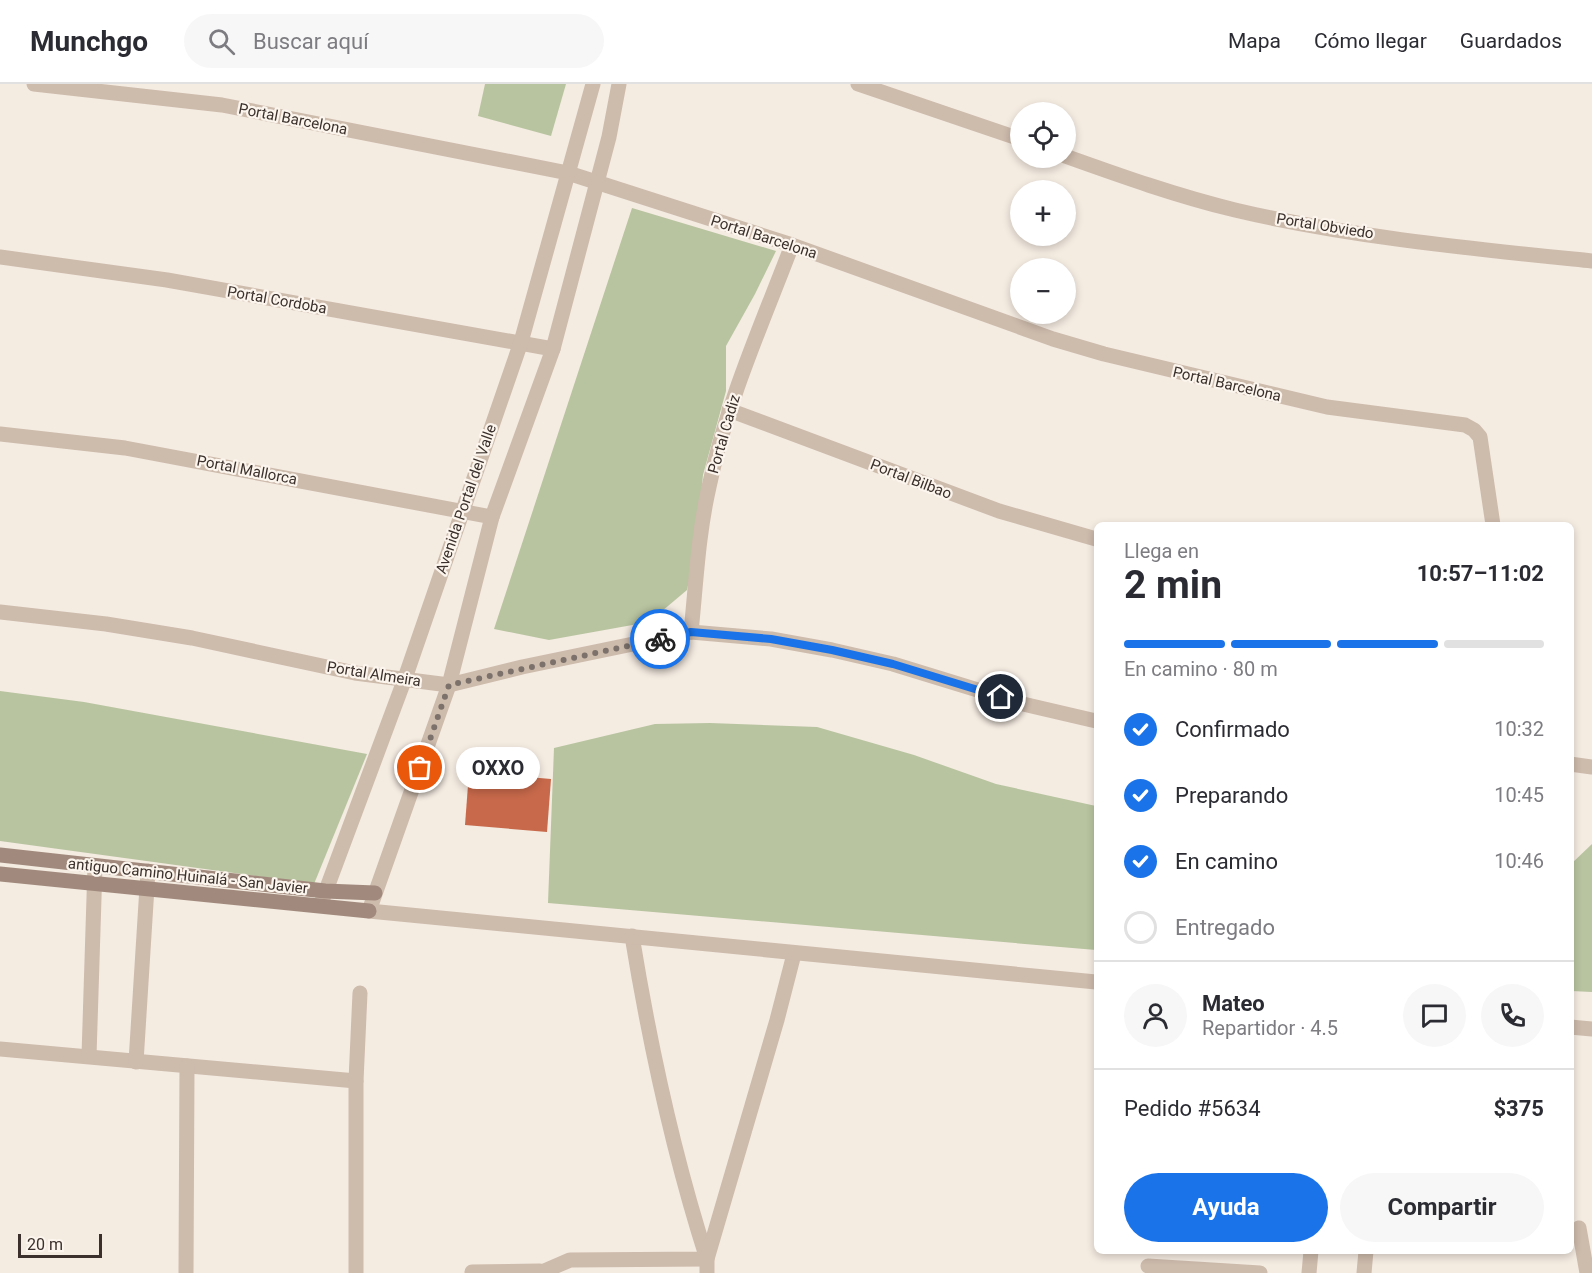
<!DOCTYPE html>
<html lang="es">
<head>
<meta charset="utf-8">
<style>
	:root { --surface:#fff; --page:#f7f7f7; --text:#2b2b33; --muted:#7c7c81; --line:#e1e1e2; --accent:#1a73e8 }
	body { margin:0; font-family:Roboto,sans-serif; background:var(--page); color:var(--text); height:100vh; display:flex; flex-direction:column; font-size:22px; white-space:nowrap }
	* { box-sizing:border-box; margin:0 }
	p { font-size:20px; color:var(--muted) }
	.icon { flex:none; width:33px; height:33px; fill:none; stroke:currentColor; stroke-width:2; stroke-linecap:round; stroke-linejoin:round }
	.map { position:relative; flex:1; overflow:hidden }
	.details { position:absolute; left:1094px; top:438px; width:480px; height:732px; display:flex; flex-direction:column; background:var(--surface); border-radius:9px; box-shadow:0 3px 9px #0003 }
	.details>* { flex:none }
	.fabs { position:absolute; left:1010px; top:18px; display:grid; gap:12px }
	.fabs a { display:grid; place-items:center; width:66px; height:66px; border-radius:50%; background:var(--surface); box-shadow:0 3px 9px #0003; font-size:30px }
	.scale { position:absolute; left:18px; bottom:15px; width:84px; box-sizing:border-box; padding-left:6px; border:3px solid #3b302b; border-top:0; font-size:16px; line-height:21px; white-space:nowrap; color:#3b302b; -webkit-text-stroke:4px #fbf5ee; paint-order:stroke }
	.pin { position:absolute; display:grid; place-items:center; width:51px; height:51px; color:#fff; margin:-26px; border:3px solid #fff; border-radius:50%; box-shadow:0 2px 6px #0007 }
	.courier { position:absolute; display:grid; place-items:center; width:60px; height:60px; margin:-30px; border:4px solid #1a73e8; border-radius:50%; background:#fff; color:#222; box-shadow:0 2px 8px #0007 }
	.bubble { position:absolute; height:42px; border-radius:21px; background:var(--surface); box-shadow:0 3px 9px #0003; font-size:20px; font-weight:700; line-height:42px; text-align:center }
	.overview em { font-style:normal; font-weight:700 }
	.overview div { display:flex; flex-direction:column-reverse }
	.overview { display:flex; align-items:center; justify-content:space-between; height:102px; padding:0 30px }
	h1 { font-size:39px; font-weight:700; line-height:45px }
	.bar { display:grid; grid-template-columns:repeat(4,1fr); gap:9px 6px; align-content:center; height:72px; padding:0 30px }
	.bar i { height:8px; border-radius:4px; background:var(--line) }
	.bar .active { background:var(--accent) }
	.bar p { grid-column:span 4 }
	.line { display:flex; align-items:center; gap:15px; padding:0 30px; border-top:2px solid var(--line) }
	.line div { flex:1 }
	.round { display:grid; place-items:center; flex:none; width:63px; height:63px; border-radius:32px; background:var(--page) }
	ol { padding:0 30px; list-style:none }
	li { display:flex; align-items:center; gap:18px; height:66px }
	li p { margin-inline-start:auto }
	li .icon { padding:6px; border-radius:50%; background:var(--accent); color:#fff; stroke-width:4 }
	li:last-child { color:var(--muted) }
	li i { width:33px; height:33px; border:3px solid var(--line); border-radius:50% }
	.action { display:flex; gap:12px; margin-top:auto; padding:12px 30px }
	.action a { flex:1; height:69px; border-radius:36px; background:var(--accent); color:#fff; font-size:24px; font-weight:700; line-height:69px; text-align:center }
	.action a+a { background:var(--page); color:var(--text) }
	header { display:flex; align-items:center; gap:36px; box-sizing:border-box; height:84px; padding:0 30px; background:var(--surface); border-bottom:2px solid var(--line) }
	header strong { font-size:28px }
	nav { display:flex; gap:33px; margin-inline-start:auto; font-size:21px }
	.search { width:420px; height:54px; background:var(--page); display:flex; align-items:center; gap:15px; box-sizing:border-box; padding:0 21px; border-radius:33px; color:var(--muted); font-size:22px }
	.map>svg:first-child { display:block }
	.green { fill:#b8c4a0 }
	.building { fill:#c8694b }
	.lines { fill:none; stroke-linecap:round; stroke-linejoin:round }
	.minor { stroke:#cdbbac; stroke-width:15 }
	.tertiary { stroke:#cdbbac; stroke-width:15 }
	.secondary { stroke:#a18a7d; stroke-width:15 }
	.done { stroke:#7c716b; stroke-width:6; stroke-dasharray:0 10.8 }
	.route { stroke:#1a73e8; stroke-width:8 }
	.labels { text-anchor:middle; stroke-width:4.5; stroke-linejoin:round; paint-order:stroke }
	.street-label { font-size:15px; fill:#3b302b; stroke:#fbf5ee }
</style>
</head>
<body>
<header>
<strong>Munchgo</strong>
<div class="search"><svg class="icon" aria-label="search" viewBox="0 0 24 24"><circle cx="10" cy="10" r="6"/><path d="M15 15l6 6"/></svg>Buscar aquí</div>
<nav><a>Mapa</a><a>Cómo llegar</a><a>Guardados</a></nav>
</header>
<div class="map">
<svg width="1592" height="1189" viewBox="0 0 1592 1189">
	<rect width="100%" height="100%" fill="#f4ebe1"/>
	<g class="green">
		<polygon points="485,0 566,0 551,52 478,32"/>
		<polygon points="632,124 776,167 755,210 726,262 726,307 703,391 696,466 687,506 649,538 549,556 494,545"/>
		<polygon points="0,607 84,618 367,670 314,800 0,757"/>
		<polygon points="710,639 817,643 914,671 996,700 1096,722 1096,866 548,819 554,664 655,640"/>
		<polygon points="1592,760 1592,908 1571,907 1570,781"/>
	</g>
	<polygon class="building" points="469,688 551,695 547,748 465,741"/>
	<g class="lines">
		<g class="minor">
			<polyline points="34,0 222,21 568,89 792,161 1053,255 1104,270 1327,323 1465,341 1474,346 1480,353 1493,441"/>
			<polyline points="858,0 1020,55"/>
			<path d="M1065,72C1121,92 1177,112 1235,126C1349,153 1475,165 1592,177"/>
			<polyline points="0,173 167,196 553,265"/>
			<polyline points="729,326 999,427 1096,455"/>
			<polyline points="0,350 125,364 492,433"/>
			<polyline points="0,528 106,540 192,554 355,589 449,601 522,583 691,548 771,555 832,566 893,580 1023,620 1096,637"/>
			<path d="M691,548C696,500 698,451 709,403C726,320 762,240 792,161"/>
			<polyline points="1570,680 1592,683"/>
			<polyline points="0,965 356,997"/>
			<polyline points="89,972 95,782"/>
			<polyline points="136,978 148,787"/>
			<polyline points="1579,1144 1587,1189"/>
			<polyline points="1148,1182 1260,1189"/>
			<polyline points="472,1188 540,1187"/>
			<polyline points="186,1189 187,982"/>
			<polyline points="356,1189 356,997 360,909"/>
			<path d="M540,1189L570,1176L707,1175C673,1069 650,962 632,852"/>
			<polyline points="707,1189 707,1175 777,936 794,870"/>
			<polyline points="1309,1189 1311,1167"/>
			<polyline points="1364,1189 1366,1167"/>
		</g>
		<g class="tertiary">
			<polyline points="619,0 609,53 553,265 492,433 449,601 369,827 1096,898"/>
			<polyline points="322,817 404,597 521,258 593,0"/>
			<polyline points="1570,943 1592,945"/>
		</g>
		<g class="secondary">
			<polyline points="0,771 325,807 375,809"/>
			<polyline points="0,790 369,827"/>
		</g>
	</g>
	<g class="lines">
		<polyline class="done" points="420,684 449,601 660,555"/>
		<polyline class="route" points="660,555 691,548 771,555 832,566 893,580 1001,613"/>
	</g>
	<g class="labels">
		<g class="street-label">
			<text transform="translate(293 35) rotate(11)" y="5">Portal Barcelona</text>
			<text transform="translate(1325 142) rotate(9)" y="5">Portal Obviedo</text>
			<text transform="translate(764 153) rotate(18)" y="5">Portal Barcelona</text>
			<text transform="translate(277 216) rotate(10)" y="5">Portal Cordoba</text>
			<text transform="translate(1227 300) rotate(13)" y="5">Portal Barcelona</text>
			<text transform="translate(724 350) rotate(-74)" y="5">Portal Cadiz</text>
			<text transform="translate(247 386) rotate(11)" y="5">Portal Mallorca</text>
			<text transform="translate(911 395) rotate(21)" y="5">Portal Bilbao</text>
			<text transform="translate(466 415) rotate(-71)" y="5">Avenida Portal del Valle</text>
			<text transform="translate(374 590) rotate(9)" y="5">Portal Almeira</text>
			<text transform="translate(188 792) rotate(6)" y="5">antiguo Camino Huinalá - San Javier</text>
		</g>
	</g>
</svg>
<div class="fabs">
<a><svg class="icon" aria-label="locate" viewBox="0 0 24 24"><circle cx="12" cy="12" r="6"/><path d="M12 2v4M12 18v4M2 12h4M18 12h4"/></svg></a>
<a>+</a>
<a>−</a>
</div>
<div class="scale">20 m</div>
<div class="pin" style="left:420px;top:684px;background:#ea580c"><svg class="icon" aria-label="bag" viewBox="0 0 24 24"><path d="M5 8h14l-1 12H6zM9 8a3 3 0 0 1 6 0"/></svg></div>
<div class="pin" style="left:1001px;top:613px;background:#1f2937"><svg class="icon" aria-label="home" viewBox="0 0 24 24"><path d="M3 11l9-7 9 7M6 9v11h12V9"/></svg></div>
<div class="courier" style="left:660px;top:555px"><svg class="icon" aria-label="bike" viewBox="0 0 24 24"><circle cx="6" cy="16" r="4"/><circle cx="18" cy="16" r="4"/><path d="M6 16l4-8h5l3 8M10 8l3 8H6M13 5h3"/></svg></div>
<div class="bubble" style="left:456px;top:663px;width:84px">OXXO</div>
<section class="details">
<div class="overview"><div><h1>2 min</h1><p>Llega en</p></div><em>10:57–11:02</em></div>
<div class="bar"><i class="active"></i><i class="active"></i><i class="active"></i><i></i><p>En camino · 80 m</p></div>
<ol>
<li><svg class="icon" aria-label="check" viewBox="0 0 24 24"><path d="M5 12l5 5 9-10"/></svg>Confirmado<p>10:32</p></li>
<li><svg class="icon" aria-label="check" viewBox="0 0 24 24"><path d="M5 12l5 5 9-10"/></svg>Preparando<p>10:45</p></li>
<li><svg class="icon" aria-label="check" viewBox="0 0 24 24"><path d="M5 12l5 5 9-10"/></svg>En camino<p>10:46</p></li>
<li><i></i>Entregado</li>
</ol>
<div class="line" style="height:108px"><a class="round"><svg class="icon" aria-label="person" viewBox="0 0 24 24"><circle cx="12" cy="8" r="4"/><path d="M4 21q1-7 8-7t8 7"/></svg></a><div><b>Mateo</b><p>Repartidor · 4.5</p></div><a class="round"><svg class="icon" aria-label="chat" viewBox="0 0 24 24"><path d="M4 5h16v11H9l-5 4z"/></svg></a><a class="round"><svg class="icon" aria-label="phone" viewBox="0 0 24 24"><path d="M5 4h4l2 5-3 2q2 4 5 5l2-3 5 2v4C11 20 4 13 5 4z"/></svg></a></div>
<div class="line" style="height:78px"><div>Pedido #5634</div><b>$375</b></div>
<div class="action"><a>Ayuda</a><a>Compartir</a></div>
</section>
</div>
</body>
</html>
